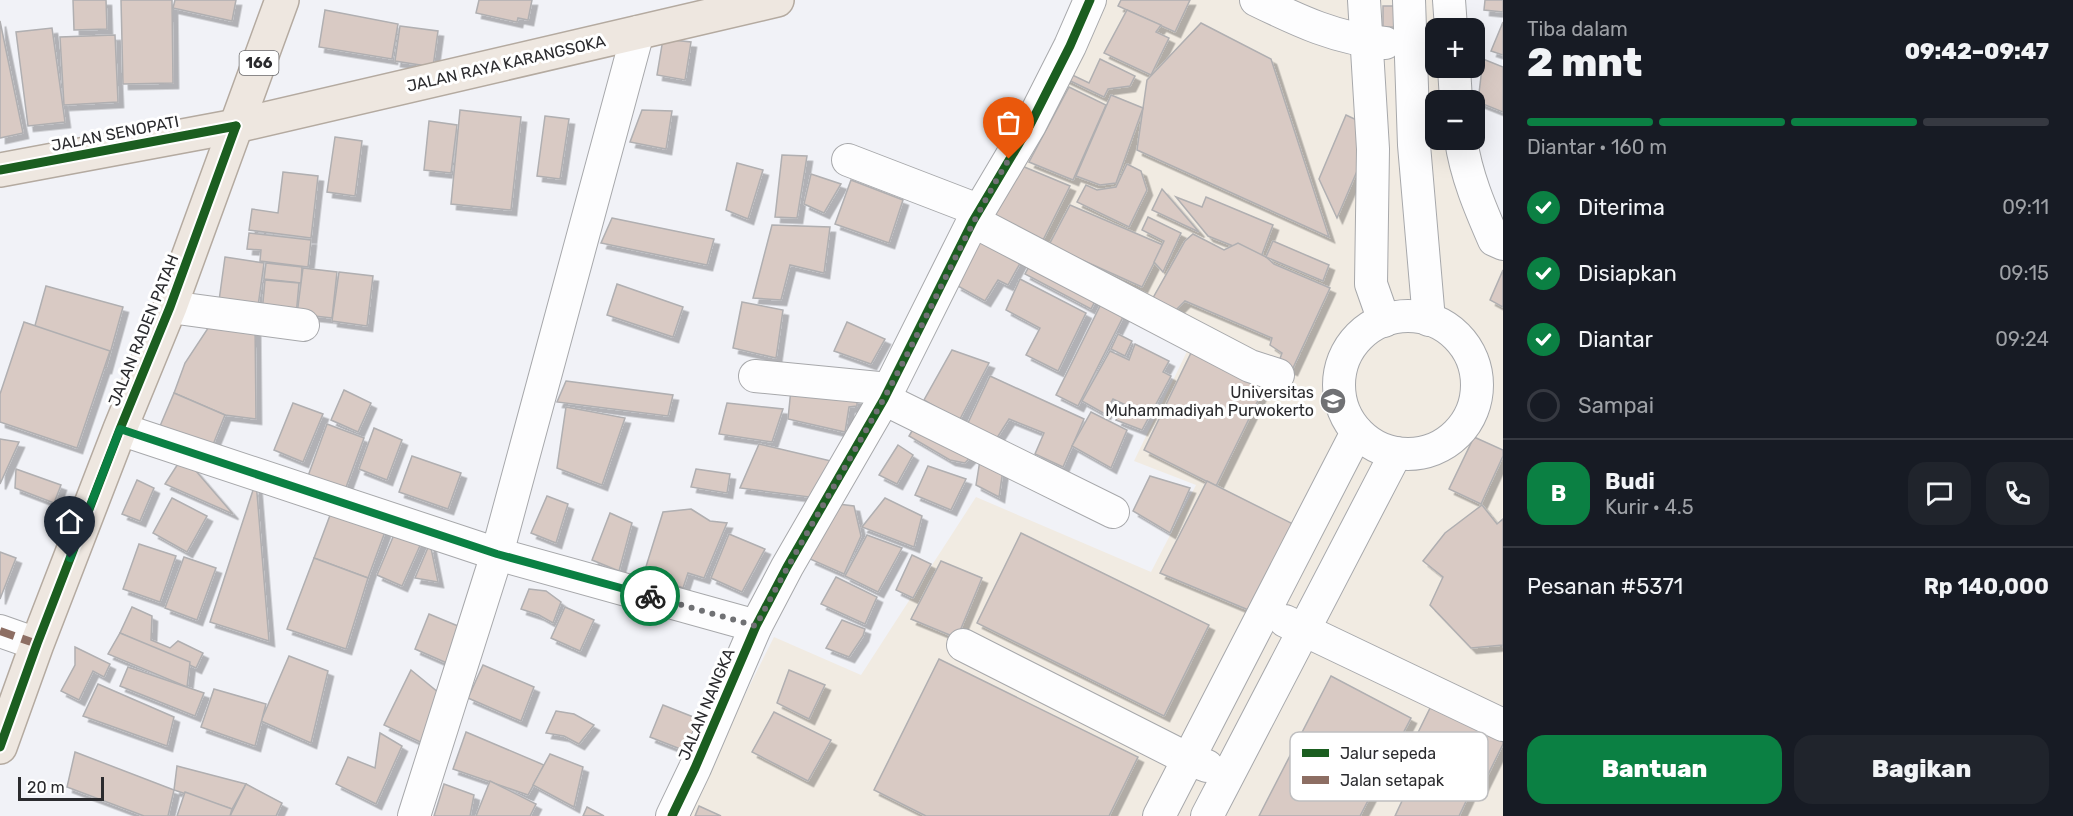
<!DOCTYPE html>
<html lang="id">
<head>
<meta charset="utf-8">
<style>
	:root { --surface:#171b24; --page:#20242c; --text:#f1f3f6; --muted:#9ea1a6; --line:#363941; --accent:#0b8043 }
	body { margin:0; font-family:Rubik,sans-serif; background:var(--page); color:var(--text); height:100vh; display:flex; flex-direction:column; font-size:22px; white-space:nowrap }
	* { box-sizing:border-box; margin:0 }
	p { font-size:20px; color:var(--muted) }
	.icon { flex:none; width:33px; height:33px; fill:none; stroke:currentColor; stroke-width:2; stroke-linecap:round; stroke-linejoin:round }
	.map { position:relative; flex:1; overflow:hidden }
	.details { display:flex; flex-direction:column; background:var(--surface); width:570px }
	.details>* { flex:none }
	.buttons { position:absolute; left:1425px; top:18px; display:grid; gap:12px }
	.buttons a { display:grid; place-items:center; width:60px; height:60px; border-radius:12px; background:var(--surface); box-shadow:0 6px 24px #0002; font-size:30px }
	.scale { position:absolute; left:18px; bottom:15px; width:86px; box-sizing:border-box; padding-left:6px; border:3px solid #2b2b2e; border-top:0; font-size:16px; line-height:21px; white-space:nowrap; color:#2b2b2e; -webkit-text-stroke:4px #fff; paint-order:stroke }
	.pin { position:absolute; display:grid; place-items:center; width:51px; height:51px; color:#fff; margin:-62px -26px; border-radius:50% 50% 50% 0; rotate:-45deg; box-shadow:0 0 6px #0007 }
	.pin .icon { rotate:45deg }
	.courier { position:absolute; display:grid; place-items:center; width:60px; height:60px; margin:-30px; border:4px solid #0b8043; border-radius:50%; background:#fff; color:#222; box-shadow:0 2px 8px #0007 }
	.headline em { font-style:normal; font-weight:800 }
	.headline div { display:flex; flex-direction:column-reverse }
	.headline { display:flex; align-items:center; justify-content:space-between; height:102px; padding:0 24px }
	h1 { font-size:39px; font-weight:800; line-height:45px }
	.bar { display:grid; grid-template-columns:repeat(4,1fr); gap:9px 6px; align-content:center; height:72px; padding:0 24px }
	.bar i { height:8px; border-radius:4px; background:var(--line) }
	.bar .active { background:var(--accent) }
	.bar p { grid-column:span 4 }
	.line { display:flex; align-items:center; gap:15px; padding:0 24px; border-top:2px solid var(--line) }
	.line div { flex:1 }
	.round { display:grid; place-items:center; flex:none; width:63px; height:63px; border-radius:18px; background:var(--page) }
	ol { padding:0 24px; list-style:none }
	li { display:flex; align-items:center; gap:18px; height:66px }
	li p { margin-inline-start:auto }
	li .icon { padding:6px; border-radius:50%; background:var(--accent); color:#fff; stroke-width:4 }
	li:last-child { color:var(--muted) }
	li i { width:33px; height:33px; border:3px solid var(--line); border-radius:50% }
	.primary-button { display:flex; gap:12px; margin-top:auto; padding:12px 24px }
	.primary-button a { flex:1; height:69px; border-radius:18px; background:var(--accent); color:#fff; font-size:24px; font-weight:800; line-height:69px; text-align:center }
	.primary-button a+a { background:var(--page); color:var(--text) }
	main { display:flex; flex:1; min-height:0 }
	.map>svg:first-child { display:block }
	.education { fill:#f1ebe2 }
	.building { fill:#d9cac4; stroke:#b0afb1; stroke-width:1.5; filter:url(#shadow) }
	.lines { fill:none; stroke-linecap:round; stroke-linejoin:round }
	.minor-casing { stroke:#a7a8ab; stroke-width:34 }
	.major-casing { stroke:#b4aaa0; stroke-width:36 }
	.minor { stroke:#fdfdfe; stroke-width:32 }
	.major { stroke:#eee7e0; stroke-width:33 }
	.quiet { stroke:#8d6e63; stroke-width:8; stroke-dasharray:15 8; stroke-linecap:butt }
	.cycleway-casing { stroke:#fff; stroke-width:13 }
	.cycleway { stroke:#1b5e20; stroke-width:9 }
	.done { stroke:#707174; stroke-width:6; stroke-dasharray:0 10.8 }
	.route { stroke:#0b8043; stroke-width:8 }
	.labels { text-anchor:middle; stroke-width:6; stroke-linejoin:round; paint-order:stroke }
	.shield { fill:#fff; stroke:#6b6b6d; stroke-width:1.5 }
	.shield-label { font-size:15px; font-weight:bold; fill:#2b2b2e }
	.street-label { font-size:16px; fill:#2b2b2e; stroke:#fff }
	.poi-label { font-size:16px; fill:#2b2b2e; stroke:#fff; text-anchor:end }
	.key { fill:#fff; stroke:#bfbfc0; stroke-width:1.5 }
	.key-label { font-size:16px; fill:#2b2b2e }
</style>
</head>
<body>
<main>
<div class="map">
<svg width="1503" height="816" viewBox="0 0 1503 816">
	<defs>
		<filter id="shadow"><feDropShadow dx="5.5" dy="5.5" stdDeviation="0" flood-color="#0004"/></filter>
	</defs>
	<rect width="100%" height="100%" fill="#f1f2f7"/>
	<polygon class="education" points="1094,0 1444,0 1436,28 1436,68 1449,68 1451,100 1436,100 1436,140 1454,140 1503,253 1503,816 684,816 774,637 861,675 976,497 1151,572 1196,485 1134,461 1192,341 974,226"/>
	<g class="building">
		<polygon points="73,0 106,0 107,29 74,30"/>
		<polygon points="121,0 172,0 173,83 123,84"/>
		<polygon points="175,0 236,0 232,21 173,8"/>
		<polygon points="479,0 532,0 528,20 518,18 517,22 476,13"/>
		<polygon points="1121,0 1190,0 1175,32 1118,6"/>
		<polygon points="1485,0 1503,0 1503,12 1484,10"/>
		<rect x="1383" y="6" width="23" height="21"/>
		<polygon points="325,10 398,24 392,59 319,47"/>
		<polygon points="1127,10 1161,25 1156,32 1169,38 1151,75 1104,53"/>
		<polygon points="0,21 23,133 0,138"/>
		<polygon points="1503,22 1503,55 1491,51"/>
		<polygon points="1201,23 1271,59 1329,237 1137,150 1147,80"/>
		<polygon points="400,26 438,31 433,67 395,61"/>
		<polygon points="52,28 65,122 28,126 16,32"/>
		<polygon points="115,35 118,102 64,105 60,37"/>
		<polygon points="663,39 691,42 685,80 657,75"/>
		<polygon points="1100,59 1135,76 1130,86 1108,89 1104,97 1060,76 1062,70 1089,83"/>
		<polygon points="1483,59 1503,67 1503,112 1478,102"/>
		<polygon points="1069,87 1106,105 1073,180 1029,162"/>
		<polygon points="1111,95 1143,108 1116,183 1100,185 1076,176"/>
		<polygon points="460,110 521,117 511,210 451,204"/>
		<polygon points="642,110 672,111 666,149 630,142"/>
		<polygon points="1346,115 1361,122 1366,150 1337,218 1319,179"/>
		<polygon points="545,116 569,119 560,179 537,176"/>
		<polygon points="429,121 457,125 451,173 424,170"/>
		<polygon points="335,137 362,141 355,196 327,192"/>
		<polygon points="782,155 807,156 797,218 775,217"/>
		<polygon points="737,163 763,170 748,219 726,210"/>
		<polygon points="1127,164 1141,171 1147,190 1129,227 1077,202 1086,185 1097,190 1116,187"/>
		<polygon points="1022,166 1070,186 1041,244 994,217"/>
		<polygon points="283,172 318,176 311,238 249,230 252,209 278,213"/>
		<polygon points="811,174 841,184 824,213 804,204"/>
		<polygon points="851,180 903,200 889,243 835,224"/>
		<polygon points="1162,189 1199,232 1152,210"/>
		<polygon points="1176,197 1202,207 1206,197 1273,225 1261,257 1208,236"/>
		<polygon points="1070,205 1163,245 1142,287 1049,245"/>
		<polygon points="1148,217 1181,233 1163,272 1154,262 1164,241 1142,230"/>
		<polygon points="612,218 714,239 707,265 601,243"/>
		<polygon points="772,225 830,227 824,273 790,265 781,300 753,298"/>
		<polygon points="249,233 311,240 308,267 260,261 261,250 247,249"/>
		<polygon points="981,233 1024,256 1008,285 998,280 985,301 956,285"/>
		<polygon points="1193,234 1224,250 1238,243 1266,257 1274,264 1330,288 1292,370 1278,364 1282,353 1270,345 1272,338 1185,301 1171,315 1149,305 1185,241"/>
		<polygon points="1273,241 1329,265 1323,281 1266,257"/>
		<polygon points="225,257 264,263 257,313 218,308"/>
		<polygon points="1032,261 1098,295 1091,309 1025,274"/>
		<polygon points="266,263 302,267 301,283 264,279"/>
		<polygon points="303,268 337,272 332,318 297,314"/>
		<polygon points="1503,270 1503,307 1490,300"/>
		<polygon points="339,272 373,276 367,326 332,321"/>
		<polygon points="1020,279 1086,313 1058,371 1026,355 1040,328 1006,310"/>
		<polygon points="265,280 299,283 296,316 262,313"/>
		<polygon points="617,284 683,307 673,337 607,315"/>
		<polygon points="46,286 123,307 106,368 29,347"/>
		<polygon points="1103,300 1126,311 1078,406 1056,395"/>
		<polygon points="742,302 783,310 776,358 733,348"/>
		<polygon points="216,316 255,322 256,419 225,415 174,393 185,363"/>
		<polygon points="24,322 110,351 77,448 0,422 0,394"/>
		<polygon points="847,322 885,339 871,364 834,351"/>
		<polygon points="1118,334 1132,341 1125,356 1111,349"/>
		<polygon points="1135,344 1169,361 1163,372 1171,376 1142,430 1116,420 1124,404 1113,399 1105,414 1082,401 1110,351 1129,360"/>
		<polygon points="952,350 989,363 959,421 924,400"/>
		<polygon points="1191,353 1267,382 1216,486 1144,450"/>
		<polygon points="990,376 1084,419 1063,467 1035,454 1044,433 1009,419 995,441 967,425"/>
		<polygon points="566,381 673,395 668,416 557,402"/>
		<polygon points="791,389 857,399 857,406 849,407 845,432 788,419"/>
		<polygon points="344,390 371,403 358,432 331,420"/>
		<polygon points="174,393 225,415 212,447 160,426"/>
		<polygon points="293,403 323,414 303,462 274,450"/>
		<polygon points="727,403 783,409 772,442 719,434"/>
		<polygon points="566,407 625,418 602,485 557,468"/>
		<polygon points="1091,412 1127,430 1111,468 1072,446"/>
		<polygon points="919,419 976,451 965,463 950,460 909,436"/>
		<polygon points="327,424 364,438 345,490 308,476"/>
		<polygon points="374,428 402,440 387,480 359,469"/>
		<polygon points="1474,437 1503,450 1503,456 1481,504 1449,489"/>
		<polygon points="0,439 19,442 0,484"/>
		<polygon points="759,444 831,461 817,498 740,488"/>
		<polygon points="898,445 913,455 897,484 879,475"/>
		<polygon points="981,454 1004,463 999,497 976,485"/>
		<polygon points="183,456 233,514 165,484"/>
		<polygon points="412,456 461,473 448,509 399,492"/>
		<polygon points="928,466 966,479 951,510 915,495"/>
		<polygon points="16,469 61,485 54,503 15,488"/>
		<polygon points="696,469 730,474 727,493 691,487"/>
		<polygon points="1150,476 1190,488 1170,533 1133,511"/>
		<polygon points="137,480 154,488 140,521 122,514"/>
		<polygon points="256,481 269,641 210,622"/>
		<polygon points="1207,481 1303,529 1258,614 1160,573"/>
		<polygon points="547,496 568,504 556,543 531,533"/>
		<polygon points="172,498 207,516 187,552 153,533"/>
		<polygon points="885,498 922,516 914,547 862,527"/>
		<polygon points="838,504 854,506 861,536 844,574 810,559"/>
		<polygon points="1482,505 1497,524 1503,519 1503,648 1503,645 1471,648 1430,605 1443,577 1423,561 1445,533"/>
		<polygon points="691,509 710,521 727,523 704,578 688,573 683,588 644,573 663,512"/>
		<polygon points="332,510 386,529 368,578 314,558"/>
		<polygon points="610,513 632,523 619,571 592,560"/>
		<polygon points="396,530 422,541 402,586 377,575"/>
		<polygon points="1021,533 1209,625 1164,716 977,623"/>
		<polygon points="729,534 765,549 742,592 711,578"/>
		<polygon points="867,535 902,548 878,592 845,576"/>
		<polygon points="430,543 438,582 415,578"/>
		<polygon points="139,544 176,556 160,602 123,589"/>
		<polygon points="0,552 16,558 0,599"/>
		<polygon points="912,555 931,564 913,598 896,590"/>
		<polygon points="184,557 216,568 197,620 165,608"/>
		<polygon points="314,558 368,578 346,649 287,629"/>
		<polygon points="941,561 982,578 957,638 911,619"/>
		<polygon points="836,577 877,597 865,624 821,604"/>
		<polygon points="529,589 546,591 561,602 553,623 539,615 521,609"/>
		<polygon points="132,607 152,616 151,640 170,648 178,641 203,653 196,668 120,633"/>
		<polygon points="565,607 594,620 580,651 551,638"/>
		<polygon points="429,614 470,631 456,667 415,649"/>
		<polygon points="842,620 865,629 863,636 849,657 826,648"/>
		<polygon points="120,633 190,662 187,687 108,654"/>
		<polygon points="75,647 110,664 104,677 93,671 79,700 61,691 75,665"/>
		<polygon points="289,656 328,671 311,743 261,721"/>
		<polygon points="939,659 1138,757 1109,816 926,816 874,790"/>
		<polygon points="483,665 534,687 521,721 468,698"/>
		<polygon points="128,667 204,693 195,716 120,686"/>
		<polygon points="411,670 450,702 429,746 384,725"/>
		<polygon points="789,670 825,685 809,719 777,703"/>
		<polygon points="1331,676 1411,718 1360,816 1259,816"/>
		<polygon points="98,684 174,717 167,746 83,716"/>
		<polygon points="214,689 266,704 255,746 201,727"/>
		<polygon points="1434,700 1503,733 1503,744 1480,791 1407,755"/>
		<polygon points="663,705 701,720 688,752 650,737"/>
		<polygon points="556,711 574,714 594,725 579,744 564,736 546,733"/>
		<polygon points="774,712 831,740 808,781 752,752"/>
		<polygon points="466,732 544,765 528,795 453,769"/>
		<polygon points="380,733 402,746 376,804 336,784 348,757 375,768"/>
		<polygon points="75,752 174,790 168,816 144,816 67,787"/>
		<polygon points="550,754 583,767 574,807 533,785"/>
		<polygon points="177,766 246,784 232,809 174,790"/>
		<polygon points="1416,771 1469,795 1459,816 1395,816"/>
		<polygon points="490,781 536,804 530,816 476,816"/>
		<polygon points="246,784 282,803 276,816 230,816"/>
		<polygon points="444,784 474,795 470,816 434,816"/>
		<polygon points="185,792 232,809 230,816 177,816"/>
		<polygon points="699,806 721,816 695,816"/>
		<polygon points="587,807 604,816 583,816"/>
	</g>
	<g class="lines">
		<defs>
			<g id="minor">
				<path d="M1256,0C1299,21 1337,39 1385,43"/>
				<polyline points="1364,0 1373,149 1371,284 1384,321"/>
				<polyline points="1409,0 1414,145 1429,320"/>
				<polyline points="1449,0 1451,28"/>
				<polyline points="1454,68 1456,100"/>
				<path d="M1461,140C1466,175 1480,208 1494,240L1503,244"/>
				<polyline points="848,160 978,210"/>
				<polyline points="973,221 1250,366 1278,375"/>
				<polyline points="170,307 303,325"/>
				<circle cx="1408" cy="385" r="69"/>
				<polyline points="755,376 889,389"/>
				<polyline points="884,399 1113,512"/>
				<polyline points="120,429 497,554 756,626"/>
				<polyline points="1285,621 1503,725"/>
				<polyline points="0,631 37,644"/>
				<polyline points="963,645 1188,759 1207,766"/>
				<polyline points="414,816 497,554 638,32"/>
				<polyline points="672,816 695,768 756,626 787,567 884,399 973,221 1030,125 1070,46 1090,0"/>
				<polyline points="1159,816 1357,432"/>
				<polyline points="1207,816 1396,453"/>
			</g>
			<g id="major">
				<polyline points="0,170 236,126 777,0"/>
				<polyline points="0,747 37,644 120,429 170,307 282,0"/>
			</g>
		</defs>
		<use href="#minor" class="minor-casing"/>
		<use href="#major" class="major-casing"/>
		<use href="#minor" class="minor"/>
		<use href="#major" class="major"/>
		<polyline class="quiet" points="0,631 37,644"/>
		<defs>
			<g id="cycleway">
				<polyline points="0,170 236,126"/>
				<polyline points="0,747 37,644 120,429 170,307 236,126"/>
				<polyline points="672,816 695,768 756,626 787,567 884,399 973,221 1030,125 1070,46 1090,0"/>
			</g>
		</defs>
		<use href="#cycleway" class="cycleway-casing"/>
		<use href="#cycleway" class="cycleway"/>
	</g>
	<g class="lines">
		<path class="done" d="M650,596L756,626C796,549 841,476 883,400C927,320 962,237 1009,159"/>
		<polyline class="route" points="70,558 120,429 497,554 650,596"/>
	</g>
	<defs>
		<symbol id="university-disc" viewBox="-11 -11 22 22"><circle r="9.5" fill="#707174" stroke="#fff"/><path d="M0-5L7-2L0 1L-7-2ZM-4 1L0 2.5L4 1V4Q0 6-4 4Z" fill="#fff"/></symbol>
	</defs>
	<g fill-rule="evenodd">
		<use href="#university-disc" x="1318" y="386" width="30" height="30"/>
	</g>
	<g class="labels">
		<rect class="shield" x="239.5" y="51" width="39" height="24" rx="4.5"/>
		<g class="shield-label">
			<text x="259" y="68">166</text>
		</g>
		<g class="street-label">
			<text transform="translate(506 63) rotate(-13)" y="6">JALAN RAYA KARANGSOKA</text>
			<text transform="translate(115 133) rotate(-11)" y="6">JALAN SENOPATI</text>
			<text transform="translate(143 330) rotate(-68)" y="6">JALAN RADEN PATAH</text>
			<text transform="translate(706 704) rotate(-67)" y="6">JALAN NANGKA</text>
		</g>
		<g class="poi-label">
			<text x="1314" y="398">Universitas<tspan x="1314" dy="18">Muhammadiyah Purwokerto</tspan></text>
		</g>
	</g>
	<rect x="1290" y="732" width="198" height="69" rx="9" class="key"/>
	<rect x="1302" y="749" width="27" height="8" fill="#1b5e20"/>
	<rect x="1302" y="776" width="27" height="8" fill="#8d6e63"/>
	<g class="key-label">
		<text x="1340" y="759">Jalur sepeda</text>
		<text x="1340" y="786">Jalan setapak</text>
	</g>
</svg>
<div class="buttons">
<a>+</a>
<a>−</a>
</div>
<div class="scale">20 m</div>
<div class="pin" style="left:1009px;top:159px;background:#ea580c"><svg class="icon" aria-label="bag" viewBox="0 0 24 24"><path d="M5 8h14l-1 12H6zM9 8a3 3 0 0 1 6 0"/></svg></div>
<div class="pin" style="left:70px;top:558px;background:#1f2937"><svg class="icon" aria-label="home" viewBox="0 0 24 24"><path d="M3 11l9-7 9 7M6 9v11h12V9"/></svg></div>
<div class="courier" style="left:650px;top:596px"><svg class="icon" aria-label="bike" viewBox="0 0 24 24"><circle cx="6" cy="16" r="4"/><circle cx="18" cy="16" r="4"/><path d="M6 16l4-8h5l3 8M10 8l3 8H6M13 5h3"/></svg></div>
</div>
<section class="details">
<div class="headline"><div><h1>2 mnt</h1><p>Tiba dalam</p></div><em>09:42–09:47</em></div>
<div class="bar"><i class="active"></i><i class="active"></i><i class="active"></i><i></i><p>Diantar · 160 m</p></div>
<ol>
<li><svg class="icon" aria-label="check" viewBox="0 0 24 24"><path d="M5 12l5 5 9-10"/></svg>Diterima<p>09:11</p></li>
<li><svg class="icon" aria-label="check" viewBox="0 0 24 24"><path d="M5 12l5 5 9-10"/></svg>Disiapkan<p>09:15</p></li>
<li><svg class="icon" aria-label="check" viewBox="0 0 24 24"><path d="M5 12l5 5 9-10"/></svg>Diantar<p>09:24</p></li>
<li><i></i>Sampai</li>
</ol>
<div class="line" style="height:108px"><b class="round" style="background:var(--accent);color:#fff">B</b><div><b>Budi</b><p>Kurir · 4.5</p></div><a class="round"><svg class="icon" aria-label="chat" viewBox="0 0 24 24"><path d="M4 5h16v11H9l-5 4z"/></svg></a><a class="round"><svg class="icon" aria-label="phone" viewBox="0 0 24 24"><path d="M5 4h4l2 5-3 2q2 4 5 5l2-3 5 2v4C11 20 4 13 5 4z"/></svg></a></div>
<div class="line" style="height:78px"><div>Pesanan #5371</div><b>Rp 140,000</b></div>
<div class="primary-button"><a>Bantuan</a><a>Bagikan</a></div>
</section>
</main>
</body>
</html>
